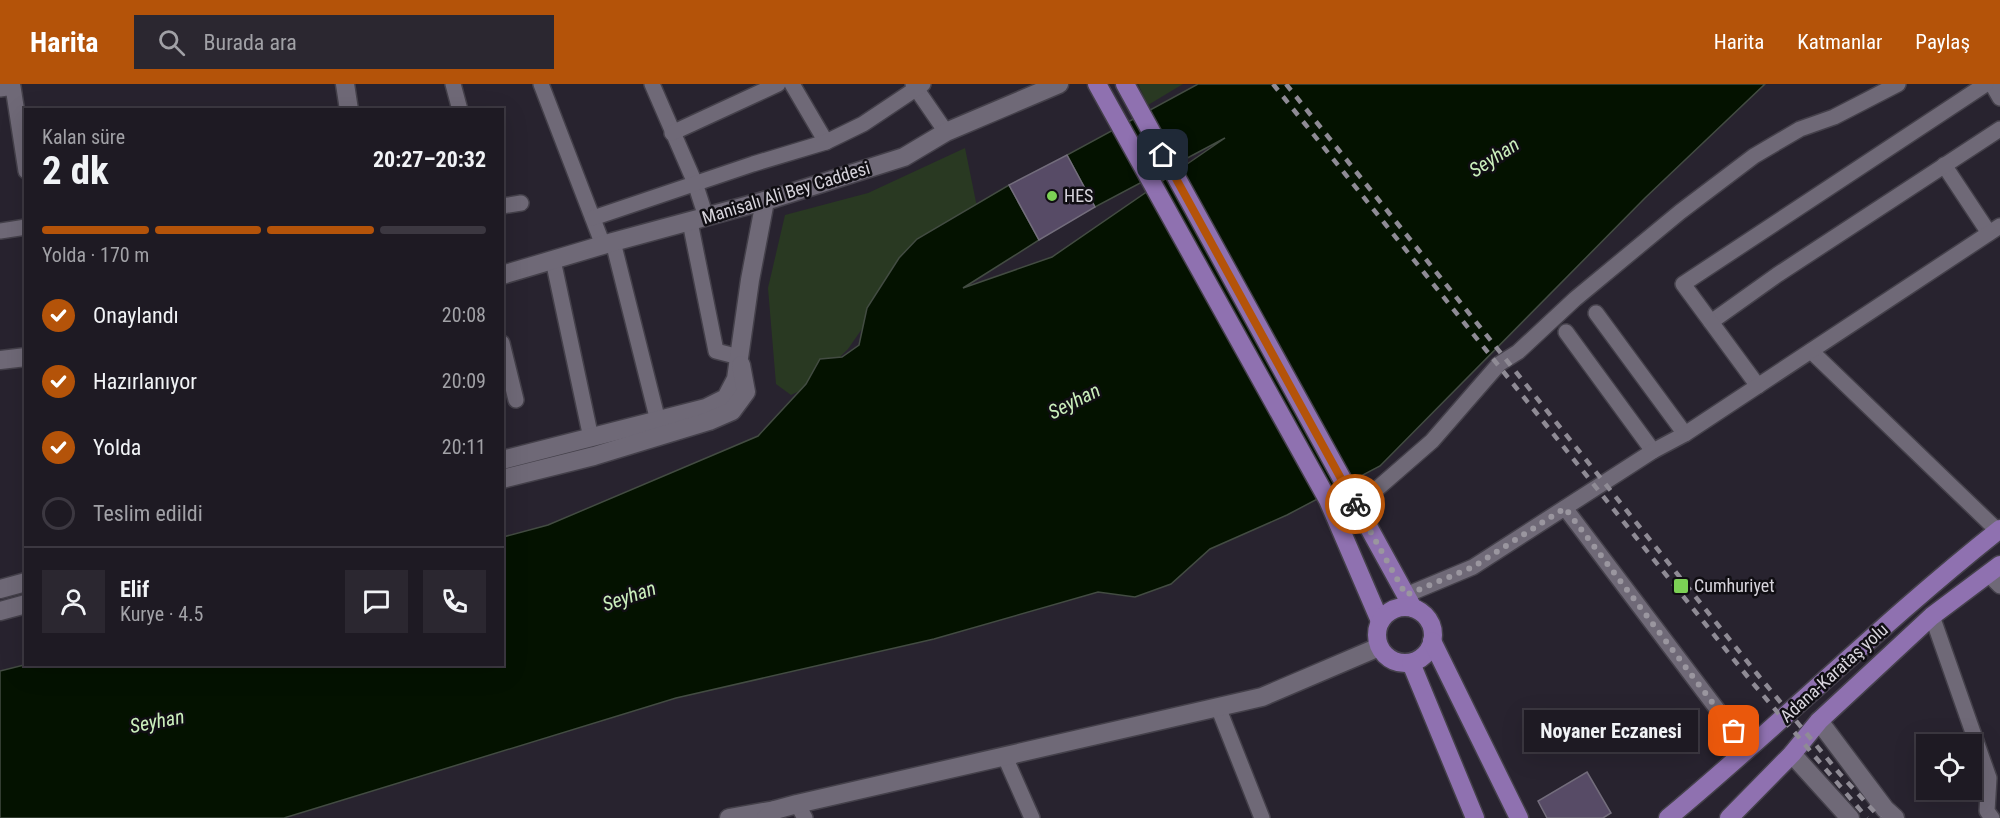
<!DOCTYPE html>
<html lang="tr">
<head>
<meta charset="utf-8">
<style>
	:root { --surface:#1e1a23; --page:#2b2730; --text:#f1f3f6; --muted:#a1a1a6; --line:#3c3841; --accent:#b45309 }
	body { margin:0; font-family:"Roboto Condensed",sans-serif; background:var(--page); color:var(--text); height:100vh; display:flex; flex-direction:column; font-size:22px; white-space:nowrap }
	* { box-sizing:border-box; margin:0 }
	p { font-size:20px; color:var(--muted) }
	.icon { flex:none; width:33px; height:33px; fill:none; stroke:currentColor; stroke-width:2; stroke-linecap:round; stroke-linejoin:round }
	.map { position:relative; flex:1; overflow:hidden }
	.details { position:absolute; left:24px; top:24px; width:480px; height:558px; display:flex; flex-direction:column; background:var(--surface); border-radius:0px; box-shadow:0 6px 24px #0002,0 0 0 2px var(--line) }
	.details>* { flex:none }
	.controls { position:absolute; left:1916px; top:650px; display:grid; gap:12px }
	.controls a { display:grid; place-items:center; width:66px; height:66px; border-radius:0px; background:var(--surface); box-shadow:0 6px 24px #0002,0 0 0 2px var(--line); font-size:30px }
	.pin { position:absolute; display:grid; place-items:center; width:51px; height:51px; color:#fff; margin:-26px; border-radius:12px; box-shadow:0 3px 9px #0006 }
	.courier { position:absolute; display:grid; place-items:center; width:60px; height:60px; margin:-30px; border:4px solid #b45309; border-radius:50%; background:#fff; color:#222; box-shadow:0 2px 8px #0007 }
	.bubble { position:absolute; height:42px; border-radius:0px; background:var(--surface); box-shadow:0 6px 24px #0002,0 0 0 2px var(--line); font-size:20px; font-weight:700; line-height:42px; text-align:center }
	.head em { font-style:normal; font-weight:700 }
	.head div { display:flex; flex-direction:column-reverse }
	.head { display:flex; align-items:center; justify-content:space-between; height:102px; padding:0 18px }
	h1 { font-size:39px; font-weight:700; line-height:45px }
	.bar { display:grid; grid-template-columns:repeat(4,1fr); gap:9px 6px; align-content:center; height:72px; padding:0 18px }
	.bar i { height:8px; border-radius:4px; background:var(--line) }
	.bar .selected { background:var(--accent) }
	.bar p { grid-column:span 4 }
	.line { display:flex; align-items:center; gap:15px; padding:0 18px; border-top:2px solid var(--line) }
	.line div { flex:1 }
	.round { display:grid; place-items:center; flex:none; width:63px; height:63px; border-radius:0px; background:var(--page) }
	ol { padding:0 18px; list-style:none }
	li { display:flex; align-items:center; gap:18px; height:66px }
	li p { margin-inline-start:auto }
	li .icon { padding:6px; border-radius:50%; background:var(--accent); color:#fff; stroke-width:4 }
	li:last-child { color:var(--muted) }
	li i { width:33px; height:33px; border:3px solid var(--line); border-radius:50% }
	header { display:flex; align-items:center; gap:36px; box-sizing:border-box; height:84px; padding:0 30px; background:var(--accent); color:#fff }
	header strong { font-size:28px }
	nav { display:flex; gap:33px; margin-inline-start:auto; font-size:21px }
	.search { width:420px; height:54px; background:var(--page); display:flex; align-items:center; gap:15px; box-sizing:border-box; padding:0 21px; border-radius:0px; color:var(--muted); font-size:22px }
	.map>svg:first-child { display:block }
	.green { fill:#293922 }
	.water { fill:#041200; stroke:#434c42; stroke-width:1.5 }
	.building { fill:#574b66; stroke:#736d7c; stroke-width:1.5 }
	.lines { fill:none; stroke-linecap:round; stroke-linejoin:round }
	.minor-casing { stroke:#44404a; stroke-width:18 }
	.tertiary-casing { stroke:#44404a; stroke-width:21 }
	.secondary-casing { stroke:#44404a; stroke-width:21 }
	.primary-casing { stroke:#44404a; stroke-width:21 }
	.minor { stroke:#6f6977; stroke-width:15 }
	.tertiary { stroke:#6f6977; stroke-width:18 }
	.secondary { stroke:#6f6977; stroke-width:18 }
	.primary { stroke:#8f71b0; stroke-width:18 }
	.rail { stroke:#8f8b95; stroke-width:4.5; stroke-dasharray:8 8; stroke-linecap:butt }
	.done { stroke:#9a969f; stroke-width:6; stroke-dasharray:0 10.8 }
	.route { stroke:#b45309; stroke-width:8 }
	.poi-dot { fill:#7cd155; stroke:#100e13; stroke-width:2 }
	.labels { text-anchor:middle; stroke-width:5; stroke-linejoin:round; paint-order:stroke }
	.street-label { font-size:18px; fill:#d7d4dc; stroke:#100e13 }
	.poi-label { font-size:18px; fill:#d7d4dc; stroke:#100e13; text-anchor:start }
	.water-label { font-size:20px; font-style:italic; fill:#caeebc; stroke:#100e13 }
</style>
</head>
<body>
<header>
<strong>Harita</strong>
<div class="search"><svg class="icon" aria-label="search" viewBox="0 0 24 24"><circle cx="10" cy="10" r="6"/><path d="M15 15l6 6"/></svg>Burada ara</div>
<nav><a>Harita</a><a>Katmanlar</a><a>Paylaş</a></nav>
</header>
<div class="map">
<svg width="2000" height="734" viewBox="0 0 2000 734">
	<rect width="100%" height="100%" fill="#28232f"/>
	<g class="green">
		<polygon points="1138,0 1183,0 1148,21"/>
		<polygon points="965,64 977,123 931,156 883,198 866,239 848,265 812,301 791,311 776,300 768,204 785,131 868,109"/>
	</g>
	<polygon class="water" points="1198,0 1765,0 1645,114 1380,382 1287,431 1210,465 1171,500 1135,513 1098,508 934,555 676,614 284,734 0,734 0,587 28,580 502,580 503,453 548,441 758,352 806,300 820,275 842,273 859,261 867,224 899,174 917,155 1009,101 1039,156 963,204 1052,173 1225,54 1095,123 1067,71"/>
	<g class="building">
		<polygon points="1067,71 1095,123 1039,156 1009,101"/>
		<polygon points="1587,688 1611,729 1603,734 1547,734 1538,717"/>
	</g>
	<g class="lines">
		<defs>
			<g id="minor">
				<polyline points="453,0 460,26"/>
				<polyline points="541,0 603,161"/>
				<polyline points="652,0 695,99 706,133"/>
				<polyline points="792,0 826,58"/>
				<polyline points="913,0 946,48"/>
				<polyline points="1992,0 2000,14"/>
				<polyline points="0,5 13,3 26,87"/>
				<polyline points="672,49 778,0"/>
				<polyline points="1944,81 1989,149"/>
				<polyline points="502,122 521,119"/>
				<polyline points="593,134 753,80 826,58 863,40 923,0"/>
				<polyline points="690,138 716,267 739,273"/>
				<polyline points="0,147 26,143"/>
				<polyline points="613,158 658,337"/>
				<polyline points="553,176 591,354"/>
				<polyline points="1596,229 1685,350"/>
				<polyline points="1711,238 1777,191 2000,45"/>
				<polyline points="1566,248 1653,367"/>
				<polyline points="502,259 516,316"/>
				<polyline points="1811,267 1998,447"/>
				<polyline points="1758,302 1683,200 1986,0"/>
				<polyline points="1378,404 1432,357 1499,280 1518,268 1575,215 1680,128 1754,72 1800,45 1834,33 1898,0"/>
				<polyline points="1565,424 1748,666"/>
				<polyline points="1988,490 2000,502"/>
				<polyline points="1406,511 1473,483 1653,367 1685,350 2000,142"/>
				<polyline points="1932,532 1989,694 1987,727 1992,734"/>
				<polyline points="1218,623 1262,734"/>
				<polyline points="1005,673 1032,734"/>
				<polyline points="797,720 805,734"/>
			</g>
			<g id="tertiary">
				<polyline points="345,0 349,26"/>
				<polyline points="502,376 706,324 726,314 736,295 750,196 765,117"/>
				<polyline points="502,395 594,372 709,337 732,327 746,308 741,281"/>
				<polyline points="0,505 26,498"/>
				<polyline points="0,527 26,520"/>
			</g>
			<g id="secondary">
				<polyline points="502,191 613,158 775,114 904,73 946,48 1059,0"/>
				<polyline points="0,276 26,273"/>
				<polyline points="1819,637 1885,725 1895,734"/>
				<polyline points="1792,670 1850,734"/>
				<polyline points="729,734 775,726"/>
				<polyline points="766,734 775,726 797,720 1262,613 1379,563"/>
			</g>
			<g id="primary">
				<polyline points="1097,0 1328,416 1380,537"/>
				<polyline points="1125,0 1413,524"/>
				<circle cx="1405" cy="551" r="28"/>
				<polyline points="1432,557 1519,734"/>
				<polyline points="1411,579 1475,734"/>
				<path d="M1668,734C1781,640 1885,536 2000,445"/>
				<polyline points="1729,734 1792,670 1819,637 1932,532 2000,481"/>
			</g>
		</defs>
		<use href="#minor" class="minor-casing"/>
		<use href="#tertiary" class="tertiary-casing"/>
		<use href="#secondary" class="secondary-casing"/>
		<use href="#primary" class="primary-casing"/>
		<use href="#minor" class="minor"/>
		<use href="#tertiary" class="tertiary"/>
		<use href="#secondary" class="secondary"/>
		<use href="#primary" class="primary"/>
		<g class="rail">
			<polyline points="1273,0 1751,597 1867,734"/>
			<polyline points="1286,0 1758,591 1840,690 1880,734"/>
		</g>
	</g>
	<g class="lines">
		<polyline class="done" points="1355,420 1406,511 1473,483 1565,424 1734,647"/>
		<polyline class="route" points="1163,71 1355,420"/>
	</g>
	<g class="poi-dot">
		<circle cx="1052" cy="112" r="6"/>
		<rect x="1673" y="494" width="16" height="16" rx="3"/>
	</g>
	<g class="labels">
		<g class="street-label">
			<text transform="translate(786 109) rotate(-17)" y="6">Manisalı Ali Bey Caddesi</text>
			<text transform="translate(1834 589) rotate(-42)" y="6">Adana-Karataş yolu</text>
		</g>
		<g class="poi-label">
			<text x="1064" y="118">HES</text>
			<text x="1694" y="508">Cumhuriyet</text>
		</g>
		<g class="water-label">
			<text transform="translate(1494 73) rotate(-33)" y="7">Seyhan</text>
			<text transform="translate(1074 317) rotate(-27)" y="7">Seyhan</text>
			<text transform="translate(629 512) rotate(-19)" y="7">Seyhan</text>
			<text transform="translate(157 637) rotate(-11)" y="7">Seyhan</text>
		</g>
	</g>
</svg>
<div class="controls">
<a><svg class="icon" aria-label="locate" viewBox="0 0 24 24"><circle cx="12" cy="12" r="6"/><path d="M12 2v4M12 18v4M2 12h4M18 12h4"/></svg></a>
</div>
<div class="pin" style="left:1734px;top:647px;background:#ea580c"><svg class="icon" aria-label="bag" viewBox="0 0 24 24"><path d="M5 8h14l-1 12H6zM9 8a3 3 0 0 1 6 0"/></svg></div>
<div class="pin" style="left:1163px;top:71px;background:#1f2937"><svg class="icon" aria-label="home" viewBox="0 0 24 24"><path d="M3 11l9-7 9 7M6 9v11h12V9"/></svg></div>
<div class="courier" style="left:1355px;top:420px"><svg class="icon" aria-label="bike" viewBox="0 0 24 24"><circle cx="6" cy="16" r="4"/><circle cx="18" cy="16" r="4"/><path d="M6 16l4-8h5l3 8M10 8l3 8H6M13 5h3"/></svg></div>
<div class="bubble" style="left:1524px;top:626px;width:174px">Noyaner Eczanesi</div>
<section class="details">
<div class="head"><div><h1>2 dk</h1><p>Kalan süre</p></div><em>20:27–20:32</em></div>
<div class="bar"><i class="selected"></i><i class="selected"></i><i class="selected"></i><i></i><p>Yolda · 170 m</p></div>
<ol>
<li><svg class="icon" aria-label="check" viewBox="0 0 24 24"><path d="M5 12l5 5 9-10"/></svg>Onaylandı<p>20:08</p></li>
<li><svg class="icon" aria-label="check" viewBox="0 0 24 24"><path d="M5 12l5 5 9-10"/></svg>Hazırlanıyor<p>20:09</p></li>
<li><svg class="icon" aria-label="check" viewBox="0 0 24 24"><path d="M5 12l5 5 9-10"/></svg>Yolda<p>20:11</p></li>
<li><i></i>Teslim edildi</li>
</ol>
<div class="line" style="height:108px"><a class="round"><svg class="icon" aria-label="person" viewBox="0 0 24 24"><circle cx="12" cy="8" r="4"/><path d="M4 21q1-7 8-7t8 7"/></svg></a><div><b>Elif</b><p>Kurye · 4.5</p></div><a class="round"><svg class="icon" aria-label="chat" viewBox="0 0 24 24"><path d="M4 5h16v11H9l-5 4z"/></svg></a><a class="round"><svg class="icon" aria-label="phone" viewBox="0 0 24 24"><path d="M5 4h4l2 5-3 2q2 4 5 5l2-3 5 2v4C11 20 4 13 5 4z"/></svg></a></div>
</section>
</div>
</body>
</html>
